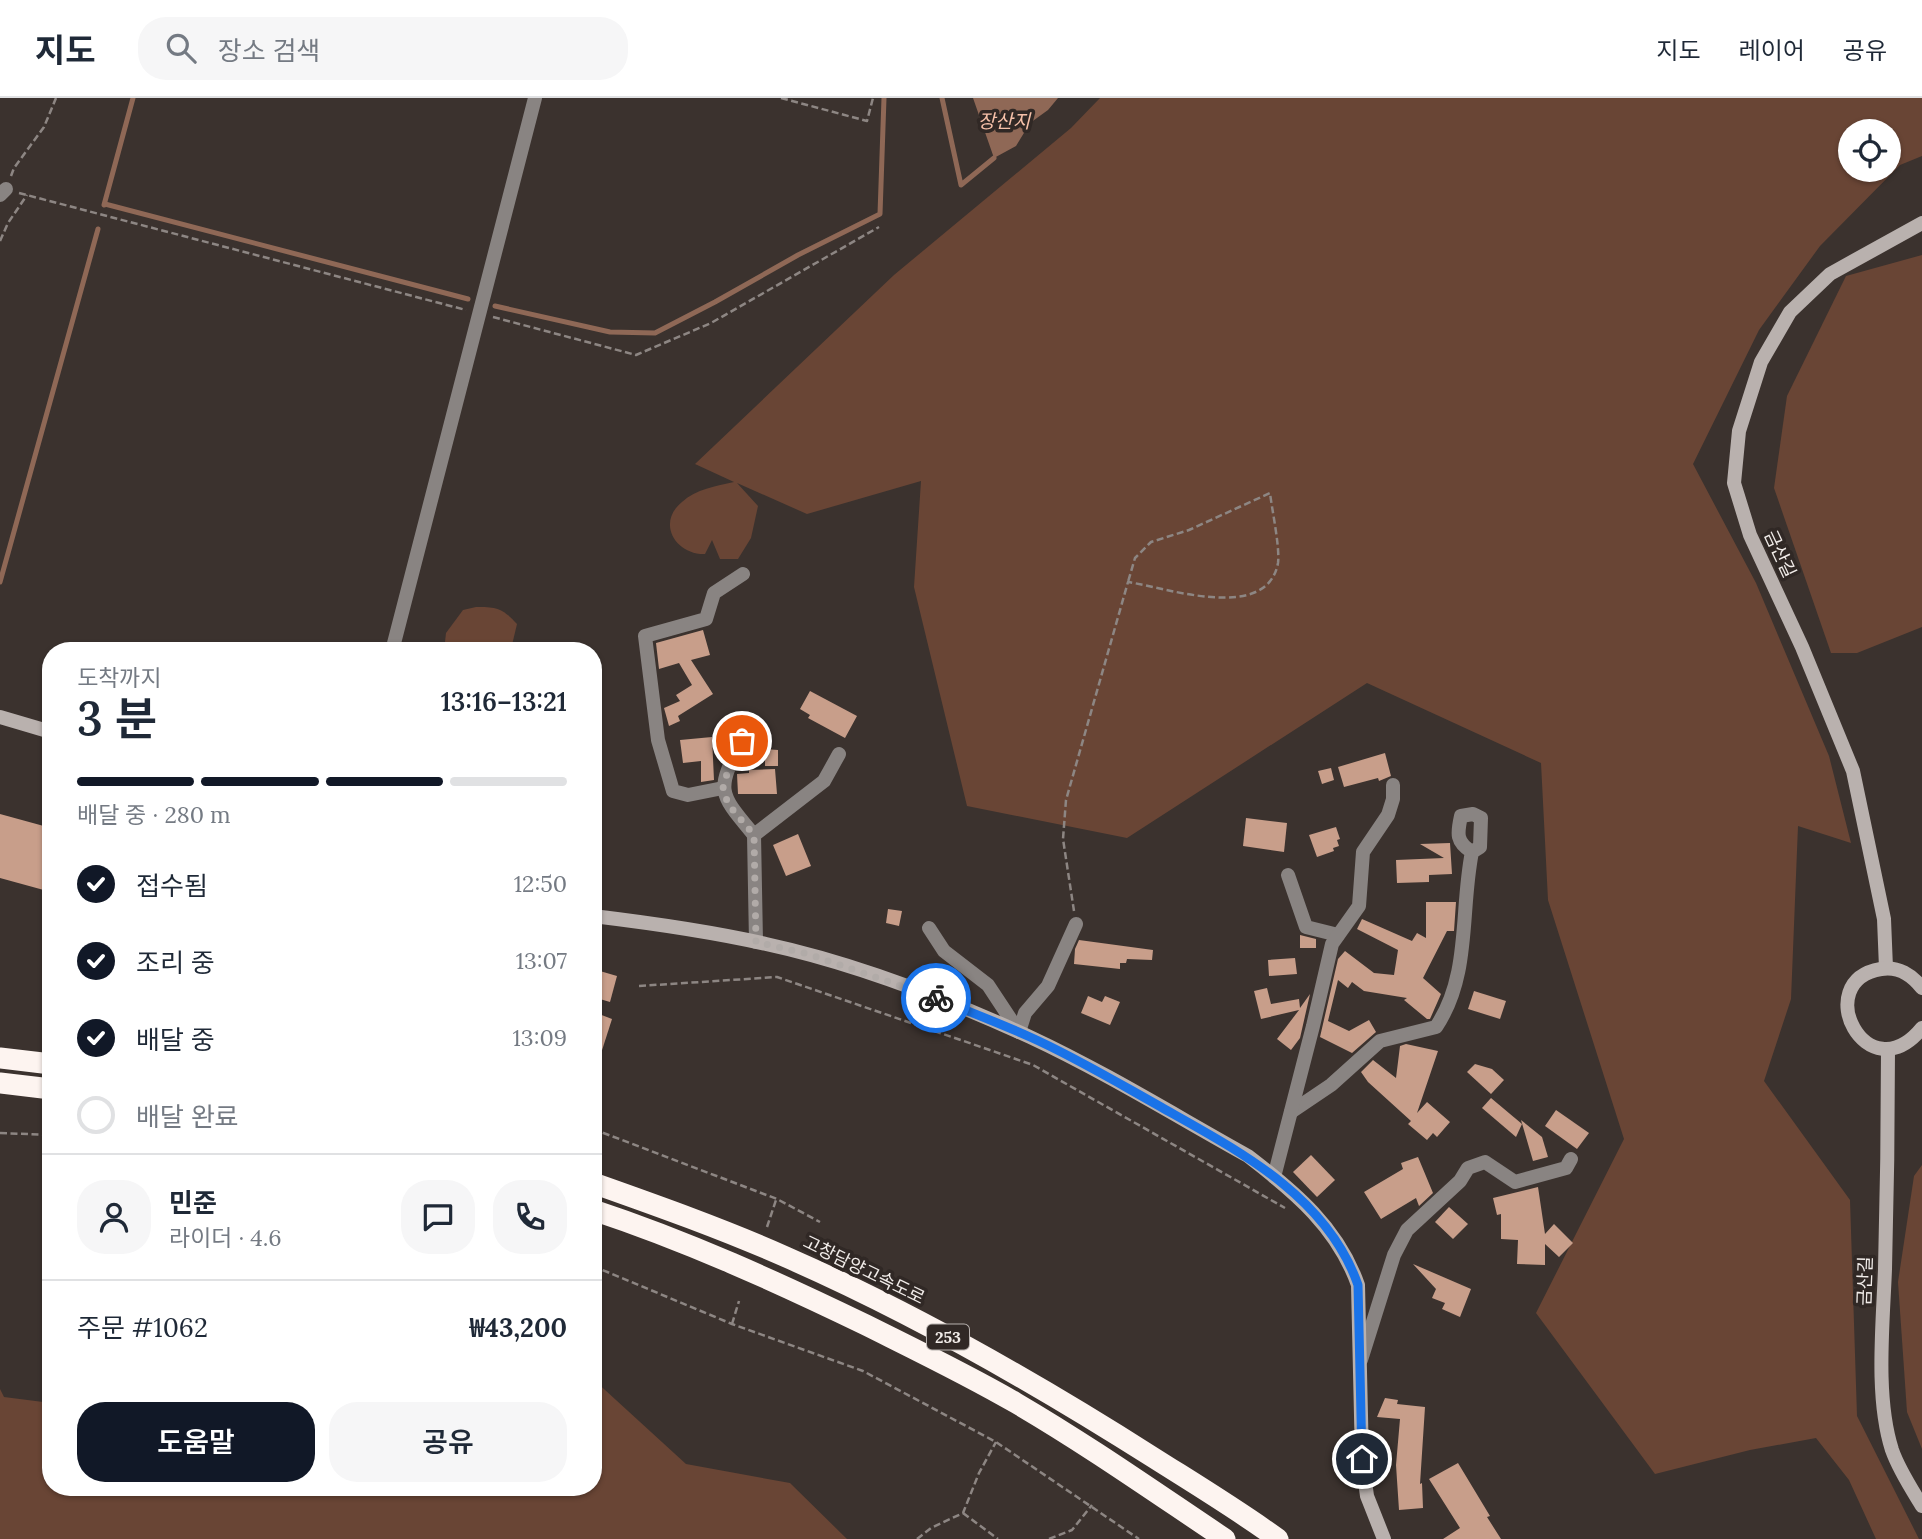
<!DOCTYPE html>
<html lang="ko">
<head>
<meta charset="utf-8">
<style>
	:root { --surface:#fff; --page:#f6f6f7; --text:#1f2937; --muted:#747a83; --line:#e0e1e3; --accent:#111827 }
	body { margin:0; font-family:Lora,"Noto Sans KR",serif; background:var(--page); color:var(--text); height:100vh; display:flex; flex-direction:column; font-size:26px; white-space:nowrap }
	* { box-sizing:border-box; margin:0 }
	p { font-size:23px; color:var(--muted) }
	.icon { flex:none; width:38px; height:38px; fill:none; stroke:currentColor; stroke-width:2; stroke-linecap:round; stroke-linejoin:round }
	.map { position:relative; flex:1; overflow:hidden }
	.details { position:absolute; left:42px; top:544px; width:560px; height:854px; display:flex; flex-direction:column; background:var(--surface); border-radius:28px; box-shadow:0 2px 5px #0004 }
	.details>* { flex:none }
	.controls { position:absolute; left:1838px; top:21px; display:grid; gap:14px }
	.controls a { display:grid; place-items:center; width:63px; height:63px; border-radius:50%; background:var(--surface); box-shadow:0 2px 5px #0004; font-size:35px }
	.pin { position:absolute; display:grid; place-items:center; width:60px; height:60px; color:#fff; margin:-30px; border:4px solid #fff; border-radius:50%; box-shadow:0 2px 7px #0007 }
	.courier { position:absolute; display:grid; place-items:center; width:70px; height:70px; margin:-35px; border:5px solid #1a73e8; border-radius:50%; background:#fff; color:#222; box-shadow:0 2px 9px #0007 }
	.summary em { font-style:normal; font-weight:600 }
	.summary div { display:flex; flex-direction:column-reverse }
	.summary { display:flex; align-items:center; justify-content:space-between; height:119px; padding:0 35px }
	h1 { font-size:46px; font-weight:600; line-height:52px }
	.bar { display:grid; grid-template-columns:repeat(4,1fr); gap:10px 7px; align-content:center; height:84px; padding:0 35px }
	.bar i { height:9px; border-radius:5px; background:var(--line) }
	.bar .on { background:var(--accent) }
	.bar p { grid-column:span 4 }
	.line { display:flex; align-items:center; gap:18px; padding:0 35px; border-top:2px solid var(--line) }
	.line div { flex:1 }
	.round { display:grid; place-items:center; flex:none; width:74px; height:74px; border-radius:28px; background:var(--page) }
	ol { padding:0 35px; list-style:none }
	li { display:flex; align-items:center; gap:21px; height:77px }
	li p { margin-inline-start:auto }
	li .icon { padding:7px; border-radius:50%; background:var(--accent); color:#fff; stroke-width:4 }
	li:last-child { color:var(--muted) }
	li i { width:38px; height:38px; border:4px solid var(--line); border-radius:50% }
	.button { display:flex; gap:14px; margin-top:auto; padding:14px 35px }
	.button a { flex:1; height:80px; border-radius:28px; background:var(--accent); color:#fff; font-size:28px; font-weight:600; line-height:80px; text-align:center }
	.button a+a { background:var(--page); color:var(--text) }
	header { display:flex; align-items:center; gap:42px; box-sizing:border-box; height:98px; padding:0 35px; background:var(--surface); border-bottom:2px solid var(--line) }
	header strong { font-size:33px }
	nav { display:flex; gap:38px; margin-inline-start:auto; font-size:24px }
	.search { width:490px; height:63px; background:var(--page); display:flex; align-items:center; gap:18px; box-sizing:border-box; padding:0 24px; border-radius:28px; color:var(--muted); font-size:26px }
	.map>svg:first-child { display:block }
	.green { fill:#694535; fill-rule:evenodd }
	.water { fill:#8f6856 }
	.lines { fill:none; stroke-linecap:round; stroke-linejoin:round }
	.stream { stroke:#8f6856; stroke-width:5 }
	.building { fill:#c89e8a }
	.path { stroke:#8d8683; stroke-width:2.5; stroke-dasharray:7 3.5; stroke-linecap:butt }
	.street { stroke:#898482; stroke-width:14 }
	.secondary { stroke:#b9b1ae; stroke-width:14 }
	.highway { stroke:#fdf4f0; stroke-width:21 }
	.done { stroke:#b1aba8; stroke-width:7; stroke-dasharray:0 12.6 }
	.route { stroke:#1a73e8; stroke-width:9 }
	.labels { text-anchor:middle; stroke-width:7; stroke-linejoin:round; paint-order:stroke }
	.shield { fill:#302825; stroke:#b7b1ae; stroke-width:2 }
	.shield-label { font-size:16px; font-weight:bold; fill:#f1ece9 }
	.street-label { font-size:18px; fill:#f1ece9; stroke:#302825 }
	.water-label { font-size:19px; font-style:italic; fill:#f6c1a9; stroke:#302825 }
</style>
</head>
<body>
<header>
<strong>지도</strong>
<div class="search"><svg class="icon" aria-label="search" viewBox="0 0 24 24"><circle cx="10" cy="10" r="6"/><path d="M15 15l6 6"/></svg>장소 검색</div>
<nav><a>지도</a><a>레이어</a><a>공유</a></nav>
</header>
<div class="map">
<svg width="1922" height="1441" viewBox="0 0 1922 1441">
	<rect width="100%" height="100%" fill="#3b322e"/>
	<g class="green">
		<path d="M1100,0H1922V58L1900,67L1820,148L1759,232L1693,366L1756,485L1829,658L1851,745L1798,728L1791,901L1764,983L1850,1102L1857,1318L1919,1441H1876L1849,1382L1816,1340L1750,1352L1655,1376L1536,1215L1624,1041L1548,802L1541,665L1367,585L1127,740L967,708L914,489L921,383L807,416L737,385L758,408L751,440L738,461H720L712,442L705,456C676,457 656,425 682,404C696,391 716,388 734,384L695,366L894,177L1071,30ZM1850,33H1888V72H1850Z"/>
		<polygon points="1922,157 1922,529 1857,555 1831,555 1774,390 1787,298 1846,178"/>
		<path d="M476,509C497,509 502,510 517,526L512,547L507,553H444L446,535L463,512Z"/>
		<polygon points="1922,1067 1922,1351 1907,1314 1898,1184 1914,1078"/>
		<polygon points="593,1281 686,1366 790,1385 847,1441 0,1441 0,1291 4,1299 51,1305 51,1390 593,1390"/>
	</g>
	<polygon class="water" points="973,0 1058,0 1048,12 1030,25 1016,48 994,60"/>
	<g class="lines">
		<g class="stream">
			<polyline points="942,0 961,87 994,60"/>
			<polyline points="105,106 468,201"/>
			<polyline points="104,107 133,0"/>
			<polyline points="495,208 610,234 655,235 715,204 798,157 880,116 884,0"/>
			<polyline points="0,484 98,131"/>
		</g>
	</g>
	<g class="building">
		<polygon points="703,532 710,557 691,562 713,596 678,618 680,623 669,628 664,610 680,603 676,597 692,587 679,565 659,571 656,545"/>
		<polygon points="810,593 857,618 845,640 808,620 810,617 800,611"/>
		<polygon points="712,639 714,682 701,684 701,663 683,665 680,642"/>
		<polygon points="765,651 778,652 778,668 765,668"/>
		<polygon points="1385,655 1391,678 1379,683 1378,680 1344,689 1338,669"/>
		<polygon points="1331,670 1334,682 1322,686 1318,673"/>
		<polygon points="775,671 777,696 738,696 737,676 749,675 749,672"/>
		<polygon points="0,716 51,730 51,794 0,780"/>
		<polygon points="1246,720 1287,725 1284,754 1243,748"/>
		<polygon points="1336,729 1340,741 1337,742 1339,748 1333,750 1334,753 1317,759 1309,737"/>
		<polygon points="798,736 811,768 786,778 773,747"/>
		<polygon points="1450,745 1452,776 1429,777 1429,784 1397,785 1396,762 1444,760 1420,746"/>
		<polygon points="1426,804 1456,804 1454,833 1447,833 1423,880 1441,896 1430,921 1427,921 1404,902 1407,900 1364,893 1352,884 1348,890 1338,882 1328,923 1349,933 1369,922 1376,934 1352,955 1320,939 1338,861 1345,853 1374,875 1394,877 1398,852 1357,831 1362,821 1412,843 1417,835 1426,840"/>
		<polygon points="888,811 902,813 899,828 886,825"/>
		<polygon points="1300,837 1316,841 1316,850 1300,850"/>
		<polygon points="1079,842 1153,852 1152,862 1127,861 1126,865 1120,865 1120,871 1074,866 1075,851"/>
		<polygon points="1295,860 1297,876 1269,878 1268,862"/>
		<polygon points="593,871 617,878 610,904 593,899"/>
		<polygon points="1267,890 1271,906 1299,901 1300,910 1310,896 1300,940 1291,952 1277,941 1299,912 1261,921 1254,893"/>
		<polygon points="1474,893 1506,903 1500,921 1468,911"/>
		<polygon points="1088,898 1102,904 1105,898 1120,904 1110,927 1081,915"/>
		<polygon points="599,916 612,921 596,971 593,970 593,934"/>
		<polygon points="1406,946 1438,953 1417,1015 1427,1004 1450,1024 1437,1039 1433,1035 1427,1042 1408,1026 1411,1023 1368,984 1361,974 1373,962 1396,980 1400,948"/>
		<polygon points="1475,966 1492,971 1504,982 1491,996 1467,974"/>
		<polygon points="1491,1000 1522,1026 1516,1039 1482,1010"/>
		<polygon points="1556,1012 1589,1035 1577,1051 1545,1028"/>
		<polygon points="1521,1022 1542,1039 1548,1059 1533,1063"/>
		<polygon points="1311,1057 1335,1082 1317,1099 1293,1074"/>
		<polygon points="1418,1059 1433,1095 1419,1108 1416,1100 1381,1121 1364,1094 1403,1071 1401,1065"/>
		<polygon points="1538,1089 1545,1136 1554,1126 1573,1145 1559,1159 1545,1146 1545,1167 1517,1166 1518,1142 1501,1141 1501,1116 1497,1117 1493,1100"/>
		<polygon points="1449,1109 1468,1126 1453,1141 1435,1124"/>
		<polygon points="1413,1166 1471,1191 1460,1219 1442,1211 1445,1205 1432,1200 1436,1191"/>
		<polygon points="1385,1300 1398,1302 1397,1306 1425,1309 1420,1386 1422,1385 1423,1410 1399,1412 1396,1367 1400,1321 1377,1319"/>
		<polygon points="1458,1365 1490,1418 1487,1419 1501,1441 1443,1441 1460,1430 1429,1381"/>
	</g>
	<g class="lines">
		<g class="path">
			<polyline points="781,0 867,23 873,0"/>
			<polyline points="11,78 14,70 44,29 56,0"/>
			<polyline points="19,95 466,212"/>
			<polyline points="0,143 8,125 27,97"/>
			<polyline points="493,219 636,257 711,225 879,129"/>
			<path d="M1074,813L1063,741L1066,702L1128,484C1167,490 1267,525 1278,465C1280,449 1272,412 1270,395L1189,432L1151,444L1135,460L1128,484"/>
			<polyline points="639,888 777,879 981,949 1033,967 1285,1110"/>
			<polyline points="593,1031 777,1101 820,1124"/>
			<polyline points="0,1035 51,1037"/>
			<polyline points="767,1129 776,1102"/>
			<polyline points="593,1168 732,1226 863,1273 996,1344 1139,1441"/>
			<polyline points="732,1226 739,1203"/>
			<polyline points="963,1415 998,1441"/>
			<polyline points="917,1441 931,1430 963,1415 979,1375 996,1344"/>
			<polyline points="1049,1441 1072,1432 1092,1407"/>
		</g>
		<g class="street">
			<polyline points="0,97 6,91"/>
			<polyline points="392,553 535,0"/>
			<path d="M742,643C715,693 719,695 754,737"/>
			<polyline points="723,690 688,697 673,693 658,642 645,538 706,521 714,495 743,476"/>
			<polyline points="1288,777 1306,829 1338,837"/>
			<polyline points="929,830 944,853 988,887 1019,934"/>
			<polyline points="756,844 754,737 824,683 839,656"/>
			<polyline points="1019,934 1025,915 1048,888 1076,826"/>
			<path d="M1291,1014L1331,987L1380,943L1436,929C1471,877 1460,813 1472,754L1480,749L1481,720L1473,716L1461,718C1457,736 1456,744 1472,754"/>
			<polyline points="1274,1079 1313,928 1332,846 1359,808 1363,754 1388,717 1393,701 1393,687"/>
			<polyline points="1361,1262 1394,1157 1407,1132 1460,1083 1468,1070 1485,1064 1515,1084 1566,1070 1571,1061"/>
		</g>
		<g class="secondary">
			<polyline points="0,619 51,634"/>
			<path d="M593,818C651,825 709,833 766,846C854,865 947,901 1030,939C1105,974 1176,1018 1248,1058C1295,1094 1338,1130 1358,1187L1362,1361L1367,1398L1384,1441"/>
			<polyline points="1886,870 1884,821 1853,673 1802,549 1750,437 1734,385 1739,333 1761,264 1790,214 1830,176 1922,125"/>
			<path d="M1922,890C1912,877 1898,868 1881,871C1809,883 1867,997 1922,930"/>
			<path d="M1888,952C1888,1025 1887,1098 1885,1171C1883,1226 1875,1299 1892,1352C1899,1372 1911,1390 1922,1408"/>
		</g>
		<g class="highway">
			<polyline points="0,960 51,966"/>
			<polyline points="0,985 51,991"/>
			<path d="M593,1085C658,1108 723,1131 786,1159C914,1215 1036,1285 1154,1360C1195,1386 1238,1412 1278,1441"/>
			<path d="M593,1112C687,1143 777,1184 866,1227C916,1252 968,1277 1016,1305C1088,1347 1156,1395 1225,1441"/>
		</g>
	</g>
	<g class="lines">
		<polyline class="done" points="742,643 730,665 723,690 728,706 754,737 756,844 808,856 936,900"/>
		<path class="route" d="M936,900C967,913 999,925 1030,939C1075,959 1118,985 1161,1009C1239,1053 1327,1098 1358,1187L1362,1361"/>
	</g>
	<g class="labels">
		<rect class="shield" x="927" y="1226.5" width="42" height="25" rx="5"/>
		<g class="shield-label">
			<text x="948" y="1245">253</text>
		</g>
		<g class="street-label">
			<text transform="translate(1780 456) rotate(65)" y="6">금산길</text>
			<text transform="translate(864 1172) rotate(26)" y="6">고창담양고속도로</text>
			<text transform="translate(1865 1183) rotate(-88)" y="6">금산길</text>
		</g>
		<g class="water-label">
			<text x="1004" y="30">장산지</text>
		</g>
	</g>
</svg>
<div class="controls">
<a><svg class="icon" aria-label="locate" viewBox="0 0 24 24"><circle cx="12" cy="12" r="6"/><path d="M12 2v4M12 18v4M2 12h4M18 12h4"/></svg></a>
</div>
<div class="pin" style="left:742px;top:643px;background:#ea580c"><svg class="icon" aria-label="bag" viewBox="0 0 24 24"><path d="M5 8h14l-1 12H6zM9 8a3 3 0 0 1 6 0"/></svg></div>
<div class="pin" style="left:1362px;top:1361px;background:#1f2937"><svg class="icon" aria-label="home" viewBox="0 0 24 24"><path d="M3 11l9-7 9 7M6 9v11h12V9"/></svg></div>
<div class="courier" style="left:936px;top:900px"><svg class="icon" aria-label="bike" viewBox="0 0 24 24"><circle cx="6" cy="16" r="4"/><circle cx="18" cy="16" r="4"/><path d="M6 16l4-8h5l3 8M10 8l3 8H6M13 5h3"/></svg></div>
<section class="details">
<div class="summary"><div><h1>3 분</h1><p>도착까지</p></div><em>13:16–13:21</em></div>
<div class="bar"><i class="on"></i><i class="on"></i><i class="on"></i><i></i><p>배달 중 · 280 m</p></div>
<ol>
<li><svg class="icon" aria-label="check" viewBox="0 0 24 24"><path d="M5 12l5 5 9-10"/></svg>접수됨<p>12:50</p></li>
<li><svg class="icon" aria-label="check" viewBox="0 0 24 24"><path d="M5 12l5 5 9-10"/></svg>조리 중<p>13:07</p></li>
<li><svg class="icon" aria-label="check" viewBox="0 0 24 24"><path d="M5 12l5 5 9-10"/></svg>배달 중<p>13:09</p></li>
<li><i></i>배달 완료</li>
</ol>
<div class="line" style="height:126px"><a class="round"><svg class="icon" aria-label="person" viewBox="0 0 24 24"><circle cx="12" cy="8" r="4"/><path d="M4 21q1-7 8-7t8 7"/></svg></a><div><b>민준</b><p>라이더 · 4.6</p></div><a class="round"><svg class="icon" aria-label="chat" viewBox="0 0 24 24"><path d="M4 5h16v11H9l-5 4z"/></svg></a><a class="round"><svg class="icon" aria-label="phone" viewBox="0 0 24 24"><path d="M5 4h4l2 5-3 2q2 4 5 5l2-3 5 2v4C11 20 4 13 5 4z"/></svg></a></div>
<div class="line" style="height:91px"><div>주문 #1062</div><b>₩43,200</b></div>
<div class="button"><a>도움말</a><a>공유</a></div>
</section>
</div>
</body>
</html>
